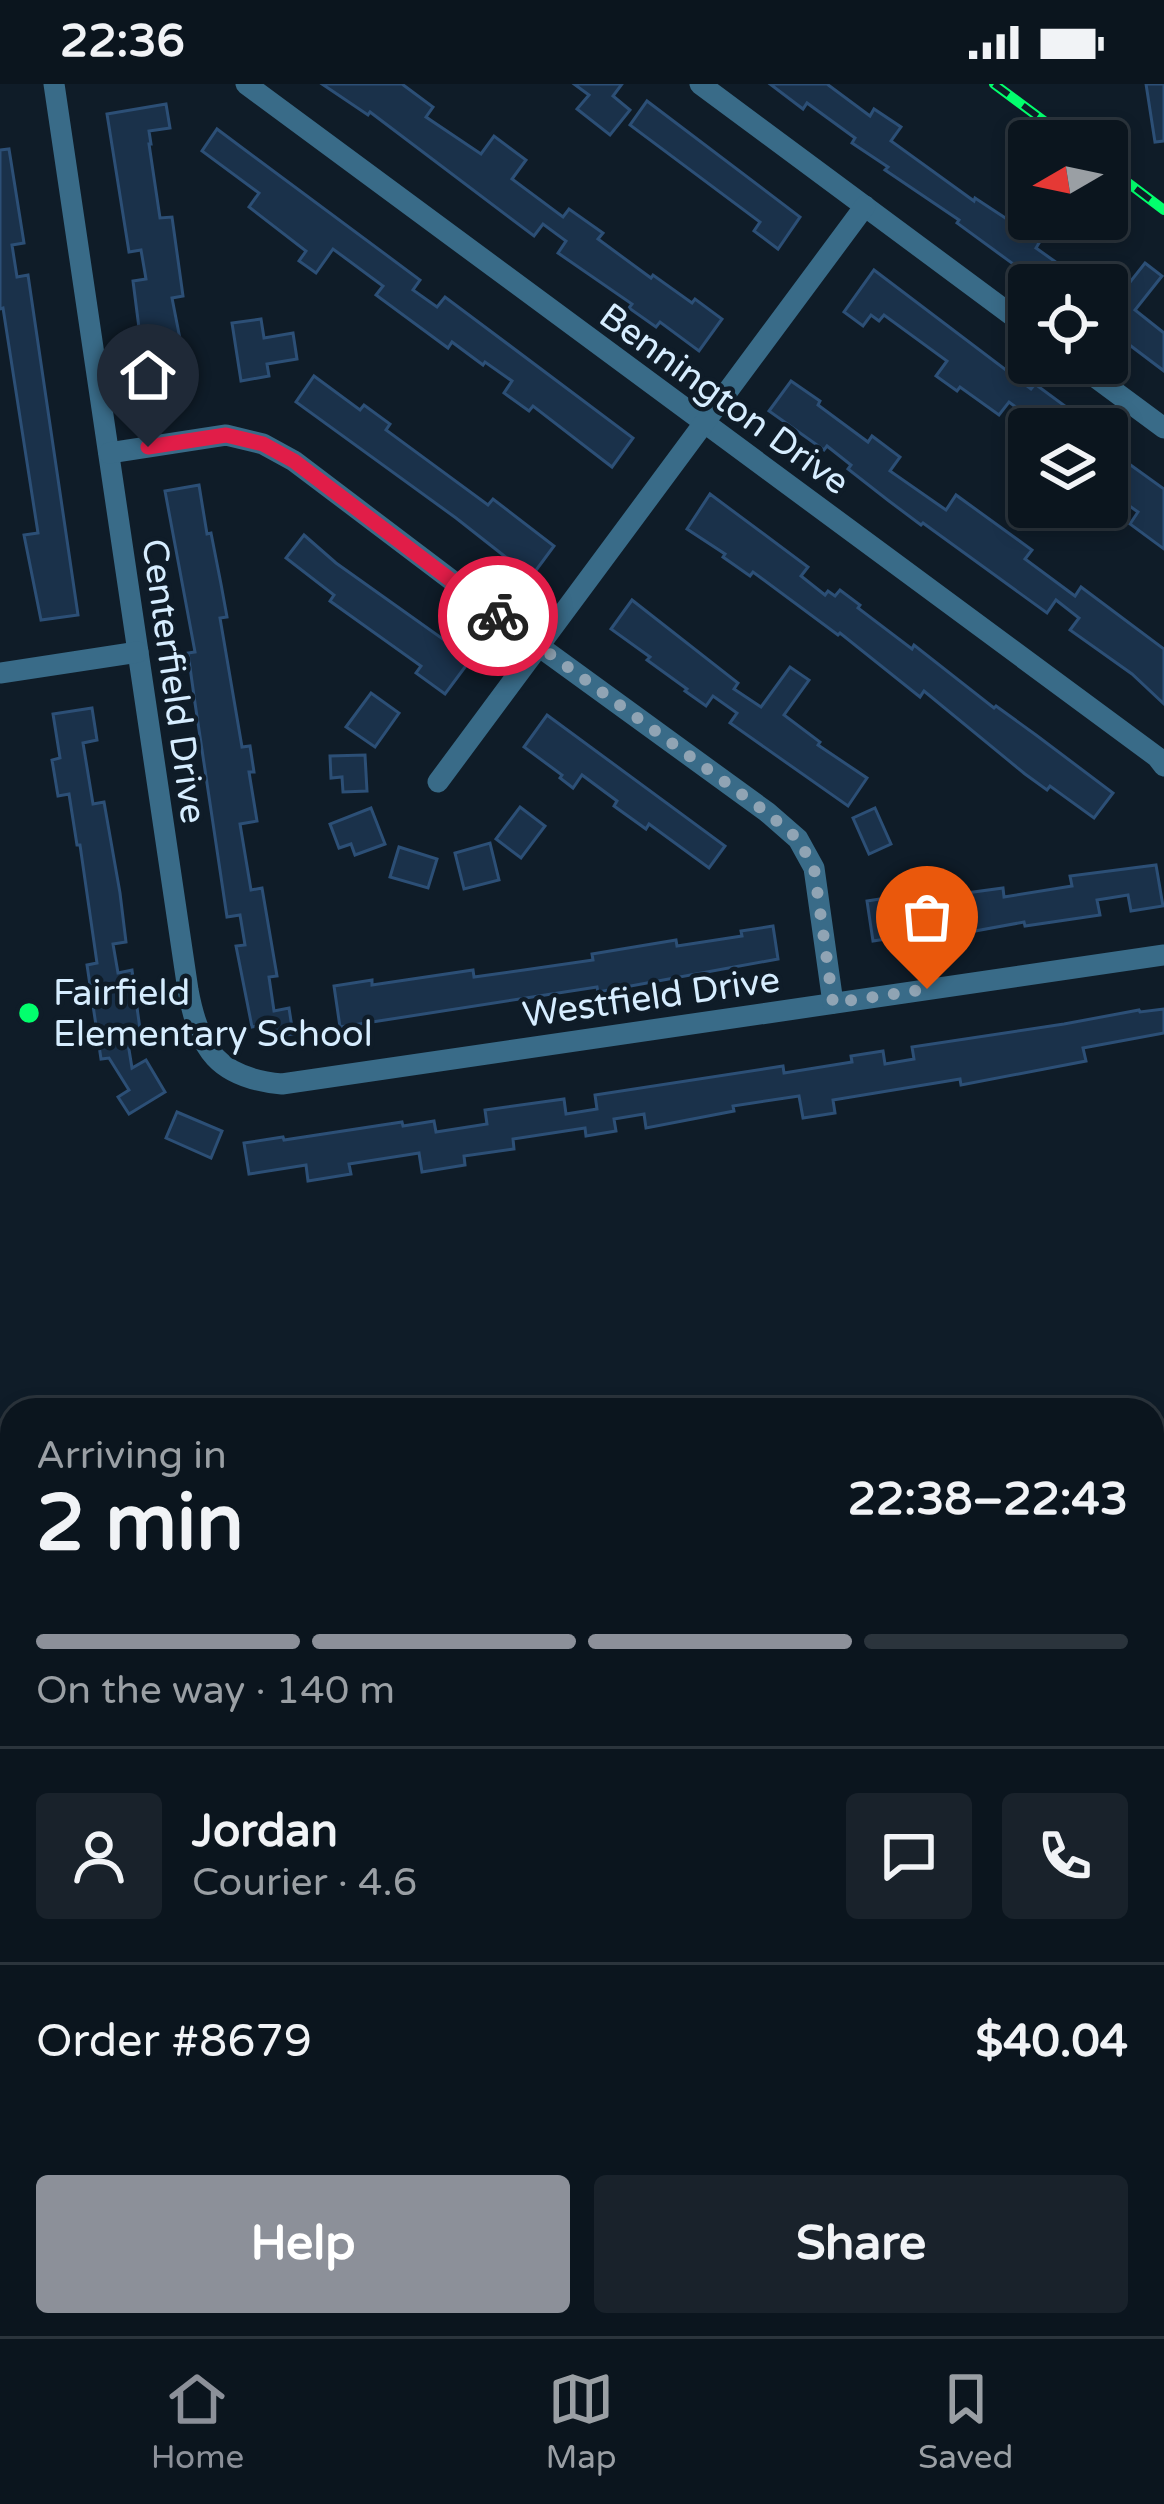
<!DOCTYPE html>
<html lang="en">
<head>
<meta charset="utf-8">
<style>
	:root { --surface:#0b151e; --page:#19222b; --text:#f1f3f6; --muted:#9a9fa4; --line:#2b343c; --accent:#8c9099 }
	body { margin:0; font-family:"Varela Round",sans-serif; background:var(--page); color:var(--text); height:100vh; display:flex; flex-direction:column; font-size:45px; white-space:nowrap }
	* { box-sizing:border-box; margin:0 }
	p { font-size:39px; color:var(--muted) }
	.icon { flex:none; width:66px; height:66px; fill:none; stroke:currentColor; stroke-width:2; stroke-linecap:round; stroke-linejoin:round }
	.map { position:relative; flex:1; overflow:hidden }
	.details { position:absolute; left:0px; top:1314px; width:1164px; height:939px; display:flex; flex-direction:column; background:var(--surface); border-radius:36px 36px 0 0; box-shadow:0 6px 18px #0003,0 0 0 3px var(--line) }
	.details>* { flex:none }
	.needle { width:78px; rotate:261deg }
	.tools { position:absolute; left:1008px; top:36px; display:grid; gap:24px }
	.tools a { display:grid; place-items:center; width:120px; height:120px; border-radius:12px; background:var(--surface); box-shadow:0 6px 18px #0003,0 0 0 3px var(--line); font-size:60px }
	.pin { position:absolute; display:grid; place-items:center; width:102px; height:102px; color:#fff; margin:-123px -51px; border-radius:50% 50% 50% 0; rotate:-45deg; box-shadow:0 0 12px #0007 }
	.pin .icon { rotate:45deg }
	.courier { position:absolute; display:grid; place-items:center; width:120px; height:120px; margin:-60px; border:9px solid #e11d48; border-radius:50%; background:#fff; color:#222; box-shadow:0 3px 15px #0007 }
	.headline em { font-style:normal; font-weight:700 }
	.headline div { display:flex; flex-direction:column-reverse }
	.headline { display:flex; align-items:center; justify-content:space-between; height:204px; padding:0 36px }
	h1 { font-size:78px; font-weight:700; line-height:90px }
	.bar { display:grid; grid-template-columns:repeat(4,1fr); gap:18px 12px; align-content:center; height:144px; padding:0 36px }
	.bar i { height:15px; border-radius:9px; background:var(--line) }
	.bar .selected { background:var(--accent) }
	.bar p { grid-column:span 4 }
	.line { display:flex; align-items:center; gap:30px; padding:0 36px; border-top:3px solid var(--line) }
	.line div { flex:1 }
	.round { display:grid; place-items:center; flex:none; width:126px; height:126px; border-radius:12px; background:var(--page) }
	.cta { display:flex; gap:24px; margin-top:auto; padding:24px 36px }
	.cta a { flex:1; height:138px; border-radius:12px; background:var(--accent); color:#fff; font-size:48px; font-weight:700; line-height:138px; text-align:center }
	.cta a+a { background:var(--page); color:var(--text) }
	.status { display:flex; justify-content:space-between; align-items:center; height:84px; padding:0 60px; background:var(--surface); direction:ltr }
	.status svg { height:33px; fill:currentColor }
	.tab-bar { display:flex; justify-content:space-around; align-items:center; height:168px; border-top:3px solid var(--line); background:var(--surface); font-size:33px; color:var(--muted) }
	.tab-bar a { display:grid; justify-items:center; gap:6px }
	.tab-bar .selected { color:var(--accent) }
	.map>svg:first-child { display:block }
	.building { fill:#1a314a; stroke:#2c4f76; stroke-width:3 }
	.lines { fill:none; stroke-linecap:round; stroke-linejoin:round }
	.minor { stroke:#396b88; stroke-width:21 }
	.tertiary { stroke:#396b88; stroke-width:24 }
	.rail-casing { stroke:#02ff6d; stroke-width:10 }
	.rail { stroke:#0f1c28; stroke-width:6; stroke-dasharray:18; stroke-linecap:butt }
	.done { stroke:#90a4b4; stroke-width:12; stroke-dasharray:0 21.6 }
	.route { stroke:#e11d48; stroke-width:15 }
	.poi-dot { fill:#02ff6d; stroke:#0f1c28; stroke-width:4.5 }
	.labels { text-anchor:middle; stroke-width:9; stroke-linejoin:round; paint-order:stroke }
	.street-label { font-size:36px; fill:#d6edff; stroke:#0f1c28 }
	.poi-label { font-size:36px; fill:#d6edff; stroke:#0f1c28; text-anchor:start }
</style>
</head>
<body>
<div class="status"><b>22:36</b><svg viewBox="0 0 49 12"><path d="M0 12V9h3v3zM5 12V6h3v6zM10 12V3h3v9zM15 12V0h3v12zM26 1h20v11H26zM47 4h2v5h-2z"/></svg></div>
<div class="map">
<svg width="1164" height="2252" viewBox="0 0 1164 2252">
	<rect width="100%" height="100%" fill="#0f1c28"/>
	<g class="building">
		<polygon points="322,0 402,0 433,23 426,33 481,70 494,52 526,76 512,95 563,133 569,125 603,149 598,155 651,194 653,191 692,219 695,215 722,235 699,267 660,238 656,243 629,224 632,220 558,169 566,157 543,140 534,152 370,28 368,31"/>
		<polygon points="574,0 622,0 613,12 630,26 610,51 577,25 589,11"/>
		<polygon points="770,0 827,0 870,32 874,25 901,43 891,57 974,117 975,114 1016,141 1039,159 1036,164 1088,201 1042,201 957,139 959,136 885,86 888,83 852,59 855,54 807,19 803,25"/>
		<polygon points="1146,0 1164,0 1164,57 1155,58"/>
		<polygon points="647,17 800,133 778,165 754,147 760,138 630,41"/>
		<polygon points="166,20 170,44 149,47 151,60 149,60 160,134 172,133 183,212 172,214 190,306 153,312 139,244 133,197 146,195 141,166 129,168 107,30"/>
		<polygon points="217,45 420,196 413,206 437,223 445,213 633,354 612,383 533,322 529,327 504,309 512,297 485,278 483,281 452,258 448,264 376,211 383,202 333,165 316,189 299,177 306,167 249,123 259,109 202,67"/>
		<polygon points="9,65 24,159 12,161 17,193 28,191 78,531 41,536 24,451 38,449 3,224 0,225 0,66"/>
		<polygon points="1145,179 1162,192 1135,226 1164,249 1164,287 1107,244 1107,209 1116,216"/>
		<polygon points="874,186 1031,305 1035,300 1069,325 1066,329 1087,345 1046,345 1009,318 999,331 960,303 957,307 936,292 947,277 884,231 879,237 871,231 863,242 844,228"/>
		<polygon points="261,235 264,254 293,249 297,275 267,280 269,292 241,297 232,239"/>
		<polygon points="314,292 360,326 364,321 390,340 386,346 488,421 493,415 554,462 531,493 456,434 296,318"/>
		<polygon points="791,297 820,317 818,321 868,358 872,352 900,373 890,387 946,426 956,411 1032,466 1025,475 1075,512 1081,503 1164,565 1164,620 1132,590 1070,546 1079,534 1056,516 1047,529 923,439 921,441 889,417 848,385 851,381 827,362 824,366 769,327"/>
		<polygon points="1107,364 1164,405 1164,465 1130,440 1138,428 1107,406"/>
		<polygon points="199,401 207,450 211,449 221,500 227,533 220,534 242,663 250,662 254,688 249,688 257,737 240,740 251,806 262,804 277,892 269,893 274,927 289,924 293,950 272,953 270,940 252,943 236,862 245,861 240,831 227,833 195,619 188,569 195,568 165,407"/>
		<polygon points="710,410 808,483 801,492 825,511 828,507 835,512 840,506 860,521 858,524 912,565 914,561 994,624 996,622 1036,651 1113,709 1094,734 1050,702 1047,706 1025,690 924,607 920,613 840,549 838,551 753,488 750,492 723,473 725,470 687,445"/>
		<polygon points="304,451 336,479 471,575 445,610 416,589 421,582 330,517 334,511 286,474"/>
		<polygon points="632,516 738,599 734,605 761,623 790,583 809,596 784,631 820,658 818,661 867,694 848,722 730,639 737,629 713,612 706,622 685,607 687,605 647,576 650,573 611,545"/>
		<polygon points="371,609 399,629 375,663 346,643"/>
		<polygon points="92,624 97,656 83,659 93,720 104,718 120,809 126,858 113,860 118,889 132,886 135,909 140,945 126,947 132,984 146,976 165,1008 129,1030 118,1013 129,1006 109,974 101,975 87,881 97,879 80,761 77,761 69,710 58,712 52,676 60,674 53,630"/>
		<polygon points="547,631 725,762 709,784 649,740 646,745 614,722 617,717 582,691 573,704 560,694 562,691 524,663"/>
		<polygon points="365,671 367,707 343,708 342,693 331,694 330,672"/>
		<polygon points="520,723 545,742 521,774 496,755"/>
		<polygon points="371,724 385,760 355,771 351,760 339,764 330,740"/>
		<polygon points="875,724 891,760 869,770 853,734"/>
		<polygon points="490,759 499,796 464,805 455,769"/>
		<polygon points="399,763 437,775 428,804 390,793"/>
		<polygon points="1156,781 1163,822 1131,827 1128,811 1097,816 1100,831 1025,842 1024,838 937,854 934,840 905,845 906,852 873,857 867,817 899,812 900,818 1003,804 1004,813 1072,802 1070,792"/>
		<polygon points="773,842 778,875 598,908 597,903 340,943 334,902 372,896 372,901 473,886 474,893 524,886 593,876 592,870 676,856 677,862 742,852 741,847"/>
		<polygon points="1164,925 1164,949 1083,964 1086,977 961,1001 960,995 833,1016 835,1029 803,1034 799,1012 733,1022 734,1027 646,1044 644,1030 614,1035 616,1047 586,1052 585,1044 513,1055 514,1065 464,1072 465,1081 422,1088 419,1069 349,1080 351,1090 308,1097 306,1081 249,1090 244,1059 283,1053 284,1056 402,1038 403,1042 434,1037 436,1048 487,1040 485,1026 564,1015 566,1030 597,1025 595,1011 783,982 784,989 852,978 851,972 883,967 885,980 914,975 912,963 1064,940 1139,926 1140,928"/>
		<polygon points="177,1028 222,1047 211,1074 166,1054"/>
	</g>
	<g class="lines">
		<g class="minor">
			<path d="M54,0L188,906C199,966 218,994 282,1000L1164,871"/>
			<polyline points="246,0 1157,673 1164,682"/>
			<polyline points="700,0 1029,244"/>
			<polyline points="1076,279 1164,344"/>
			<polyline points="109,369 226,351 263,360 294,377 540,563 767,728 798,755 814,784 833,919"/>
			<polyline points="0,589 138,568"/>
			<polyline points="438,698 865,122"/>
			<polyline points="0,1441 12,1440"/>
			<polyline points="0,2085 12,2083"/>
			<polyline points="72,2241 73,2252"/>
			<polyline points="412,2252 434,2241"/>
		</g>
		<g class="tertiary">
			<polyline points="1152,1589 1164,1587"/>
			<polyline points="0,1763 12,1762"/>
		</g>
		<defs>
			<g id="rail">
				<polyline points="994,0 1071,57"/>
				<polyline points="1107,83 1164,126"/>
			</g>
		</defs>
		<use href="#rail" class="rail-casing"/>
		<use href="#rail" class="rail"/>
	</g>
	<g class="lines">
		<polyline class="done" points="498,532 766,728 798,755 814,784 833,919 927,905"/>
		<polyline class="route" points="148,363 226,351 263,360 294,377 498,532"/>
	</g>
	<circle class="poi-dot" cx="29" cy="929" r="12"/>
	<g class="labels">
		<g class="street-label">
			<text transform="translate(725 314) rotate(36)" y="13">Bennington Drive</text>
			<text transform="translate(175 597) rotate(82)" y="13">Centerfield Drive</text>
			<text transform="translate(651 912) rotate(-8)" y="13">Westfield Drive</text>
		</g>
		<g class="poi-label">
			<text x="53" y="921">Fairfield<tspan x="53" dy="41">Elementary School</tspan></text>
		</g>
	</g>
</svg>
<div class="tools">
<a><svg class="needle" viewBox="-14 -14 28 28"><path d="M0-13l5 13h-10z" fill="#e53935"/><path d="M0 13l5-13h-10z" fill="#9a9fa4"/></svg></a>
<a><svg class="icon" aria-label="locate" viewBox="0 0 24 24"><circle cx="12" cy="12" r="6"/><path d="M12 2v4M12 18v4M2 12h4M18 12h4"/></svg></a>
<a><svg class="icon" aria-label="layers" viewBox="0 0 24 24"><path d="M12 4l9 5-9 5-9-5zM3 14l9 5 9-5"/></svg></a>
</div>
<div class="pin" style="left:927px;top:905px;background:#ea580c"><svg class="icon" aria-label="bag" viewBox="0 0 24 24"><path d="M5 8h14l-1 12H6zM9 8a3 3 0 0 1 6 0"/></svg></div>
<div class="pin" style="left:148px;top:363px;background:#1f2937"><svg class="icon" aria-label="home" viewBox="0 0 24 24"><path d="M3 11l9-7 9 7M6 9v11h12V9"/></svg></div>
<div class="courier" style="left:498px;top:532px"><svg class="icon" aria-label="bike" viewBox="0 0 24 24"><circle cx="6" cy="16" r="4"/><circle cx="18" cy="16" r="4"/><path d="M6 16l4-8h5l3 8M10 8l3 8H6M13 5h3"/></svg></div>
<section class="details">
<div class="headline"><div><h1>2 min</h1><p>Arriving in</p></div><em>22:38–22:43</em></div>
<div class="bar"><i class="selected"></i><i class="selected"></i><i class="selected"></i><i></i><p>On the way · 140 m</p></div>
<div class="line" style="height:216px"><a class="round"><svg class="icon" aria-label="person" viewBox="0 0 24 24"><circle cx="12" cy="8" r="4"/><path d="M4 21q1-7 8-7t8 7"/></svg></a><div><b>Jordan</b><p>Courier · 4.6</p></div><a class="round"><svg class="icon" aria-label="chat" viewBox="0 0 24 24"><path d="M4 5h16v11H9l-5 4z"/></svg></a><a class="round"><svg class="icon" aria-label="phone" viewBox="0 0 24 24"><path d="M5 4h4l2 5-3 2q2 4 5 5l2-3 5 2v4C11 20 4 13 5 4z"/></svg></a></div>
<div class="line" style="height:156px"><div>Order #8679</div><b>$40.04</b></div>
<div class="cta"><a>Help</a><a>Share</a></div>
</section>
</div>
<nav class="tab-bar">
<a class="selected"><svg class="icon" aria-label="home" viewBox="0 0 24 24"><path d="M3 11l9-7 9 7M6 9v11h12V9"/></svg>Home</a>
<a><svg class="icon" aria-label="map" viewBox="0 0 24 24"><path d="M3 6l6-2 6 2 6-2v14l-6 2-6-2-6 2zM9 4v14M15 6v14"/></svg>Map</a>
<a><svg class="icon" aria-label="saved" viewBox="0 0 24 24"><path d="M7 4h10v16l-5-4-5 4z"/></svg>Saved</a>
</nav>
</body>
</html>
